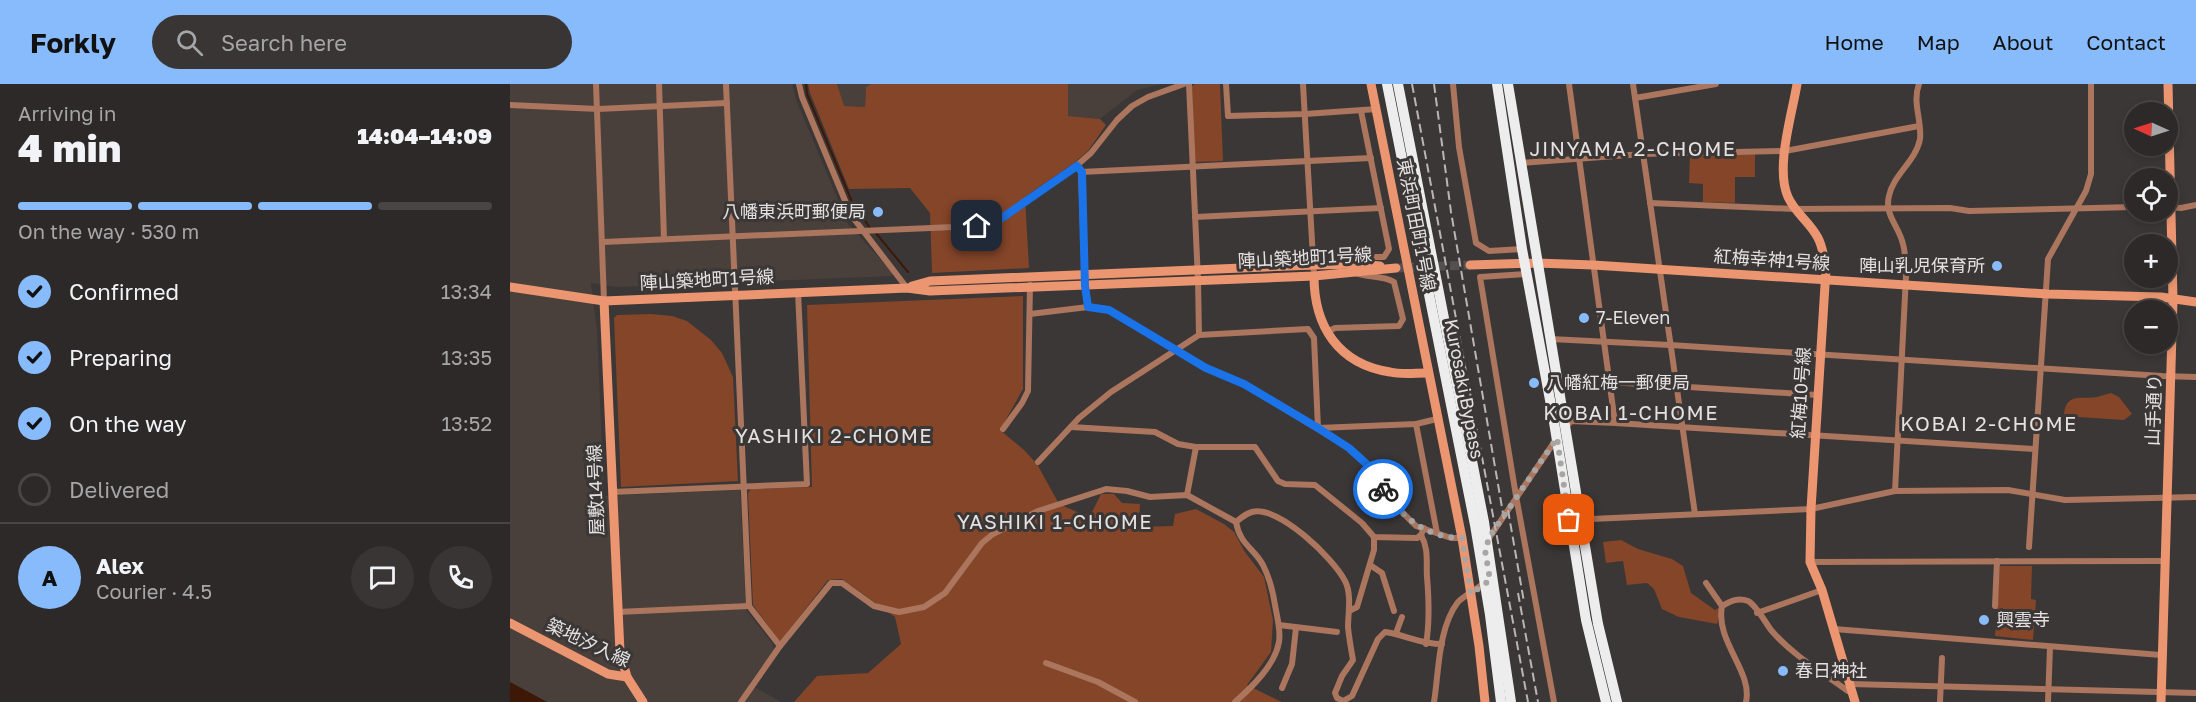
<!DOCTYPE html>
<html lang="en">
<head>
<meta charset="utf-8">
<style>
	:root { --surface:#2c2928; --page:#383534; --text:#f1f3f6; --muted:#a6a6a8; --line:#484545; --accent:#87bbfb }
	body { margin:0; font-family:"Golos Text","Noto Sans JP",sans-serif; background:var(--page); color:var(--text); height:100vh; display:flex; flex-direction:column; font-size:22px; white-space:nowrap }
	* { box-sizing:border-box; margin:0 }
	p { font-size:20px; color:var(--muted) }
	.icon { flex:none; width:33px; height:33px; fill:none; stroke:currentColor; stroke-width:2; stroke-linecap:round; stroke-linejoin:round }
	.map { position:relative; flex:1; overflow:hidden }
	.side { display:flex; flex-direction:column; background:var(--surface); width:510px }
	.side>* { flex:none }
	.needle { width:39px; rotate:273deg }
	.buttons { position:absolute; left:1614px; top:18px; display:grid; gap:12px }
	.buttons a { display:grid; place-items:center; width:54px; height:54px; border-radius:50%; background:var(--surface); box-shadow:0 3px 9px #0003,0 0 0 2px var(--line); font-size:30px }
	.pin { position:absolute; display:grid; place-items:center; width:51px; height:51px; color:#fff; margin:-26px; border-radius:12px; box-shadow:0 3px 9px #0006 }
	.courier { position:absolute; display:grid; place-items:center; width:60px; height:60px; margin:-30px; border:4px solid #1a73e8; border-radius:50%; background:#fff; color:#222; box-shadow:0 2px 8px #0007 }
	.summary em { font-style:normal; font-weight:800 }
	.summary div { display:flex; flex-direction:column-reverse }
	.summary { display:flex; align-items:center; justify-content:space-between; height:102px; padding:0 18px }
	h1 { font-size:39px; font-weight:800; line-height:45px }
	.bar { display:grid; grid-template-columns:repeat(4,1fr); gap:9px 6px; align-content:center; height:72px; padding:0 18px }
	.bar i { height:8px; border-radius:4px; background:var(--line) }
	.bar .selected { background:var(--accent) }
	.bar p { grid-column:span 4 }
	.line { display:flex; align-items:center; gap:15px; padding:0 18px; border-top:2px solid var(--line) }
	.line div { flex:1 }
	.round { display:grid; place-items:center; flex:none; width:63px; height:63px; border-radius:32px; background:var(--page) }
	ol { padding:0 18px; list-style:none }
	li { display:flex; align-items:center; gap:18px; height:66px }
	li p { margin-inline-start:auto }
	li .icon { padding:6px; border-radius:50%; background:var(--accent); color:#111; stroke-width:4 }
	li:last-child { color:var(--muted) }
	li i { width:33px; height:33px; border:3px solid var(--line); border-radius:50% }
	header { display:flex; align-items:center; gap:36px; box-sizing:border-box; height:84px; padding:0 30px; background:var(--accent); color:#111 }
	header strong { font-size:28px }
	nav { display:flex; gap:33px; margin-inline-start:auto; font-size:21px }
	.search { width:420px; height:54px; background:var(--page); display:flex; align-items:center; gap:15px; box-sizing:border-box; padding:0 21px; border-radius:33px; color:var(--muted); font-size:22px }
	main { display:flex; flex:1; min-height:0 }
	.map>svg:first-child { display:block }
	.built { fill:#49403c }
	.green { fill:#844529 }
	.water { fill:#3e1806 }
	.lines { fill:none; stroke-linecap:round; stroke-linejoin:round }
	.stream { stroke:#3e1806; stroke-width:2 }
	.secondary-tunnel { stroke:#535050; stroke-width:9; stroke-dasharray:9 4.5; stroke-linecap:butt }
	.street { stroke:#ab755e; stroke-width:6 }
	.secondary { stroke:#eb9671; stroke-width:9 }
	.highway { stroke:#ededed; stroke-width:10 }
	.rail { stroke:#b8b6b6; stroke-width:2; stroke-dasharray:9 4.5; stroke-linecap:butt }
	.done { stroke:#a8a6a5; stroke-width:6; stroke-dasharray:0 10.8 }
	.route { stroke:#1a73e8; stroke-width:8 }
	.poi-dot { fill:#87bbfb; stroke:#3a3736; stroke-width:2 }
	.labels { text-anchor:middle; stroke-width:6; stroke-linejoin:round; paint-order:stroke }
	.poi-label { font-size:18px; fill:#e3e1e1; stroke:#3a3736; text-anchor:start }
	.street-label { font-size:18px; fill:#e3e1e1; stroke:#3a3736 }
	.neighbourhood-label { font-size:20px; letter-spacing:1.5px; fill:#e3e1e1; stroke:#3a3736 }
</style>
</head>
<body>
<header>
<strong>Forkly</strong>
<div class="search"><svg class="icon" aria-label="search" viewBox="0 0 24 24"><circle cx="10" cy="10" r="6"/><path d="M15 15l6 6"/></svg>Search here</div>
<nav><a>Home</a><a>Map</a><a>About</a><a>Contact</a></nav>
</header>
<main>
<section class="side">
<div class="summary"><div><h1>4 min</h1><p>Arriving in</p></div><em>14:04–14:09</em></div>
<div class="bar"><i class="selected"></i><i class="selected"></i><i class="selected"></i><i></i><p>On the way · 530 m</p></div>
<ol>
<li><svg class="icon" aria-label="check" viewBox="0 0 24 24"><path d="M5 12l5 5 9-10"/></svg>Confirmed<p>13:34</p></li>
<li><svg class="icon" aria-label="check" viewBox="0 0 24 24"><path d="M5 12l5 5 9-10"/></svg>Preparing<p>13:35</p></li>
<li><svg class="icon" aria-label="check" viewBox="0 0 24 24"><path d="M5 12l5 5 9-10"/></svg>On the way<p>13:52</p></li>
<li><i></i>Delivered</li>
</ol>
<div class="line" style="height:108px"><b class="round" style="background:var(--accent);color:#111">A</b><div><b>Alex</b><p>Courier · 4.5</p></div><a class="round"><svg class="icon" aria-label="chat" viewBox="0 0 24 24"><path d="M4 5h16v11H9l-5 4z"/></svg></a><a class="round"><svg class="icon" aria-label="phone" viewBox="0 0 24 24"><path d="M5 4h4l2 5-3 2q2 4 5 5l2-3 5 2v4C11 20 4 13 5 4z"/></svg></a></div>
</section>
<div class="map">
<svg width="1686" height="618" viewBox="0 0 1686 618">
	<rect width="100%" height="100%" fill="#3a3736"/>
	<g class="built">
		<polygon points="0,0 282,0 287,18 338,140 383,189 382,192 108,203 81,199 87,246 94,412 230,406 236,526 263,560 264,566 239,600 271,618 37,618 0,598"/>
		<polygon points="327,0 361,0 356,3 355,23 333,22"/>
		<polygon points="558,0 652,0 627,6 590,35 557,32"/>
	</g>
	<g class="green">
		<polygon points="298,0 327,0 334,22 355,23 356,3 361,0 558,0 558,32 590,35 596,41 578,67 564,79 515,113 519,184 422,189 420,129 400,104 339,105 300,9"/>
		<polygon points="685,0 710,0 713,77 684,78 682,2"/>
		<polygon points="1245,69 1245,93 1225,93 1225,119 1193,118 1193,100 1179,99 1180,70"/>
		<polygon points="513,212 513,305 490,346 514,366 527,380 549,420 574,431 582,428 591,410 604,410 612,419 630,420 629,443 663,442 665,430 686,425 714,440 724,448 735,468 754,493 763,536 761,568 737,601 772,618 284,618 307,592 358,589 391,560 385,533 332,495 318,496 270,558 243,521 238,409 241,405 302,403 297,221"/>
		<polygon points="141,230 162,232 177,237 201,256 212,269 223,293 228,397 111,403 104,234 107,231"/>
		<path d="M1601,309L1609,313L1622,330L1614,336L1554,332C1555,307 1573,316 1587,313C1592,312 1596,310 1601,309Z"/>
		<polygon points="1111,456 1128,465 1162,475 1173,482 1181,509 1205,526 1212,522 1207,540 1169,533 1152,525 1144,505 1137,499 1117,501 1113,477 1096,479 1093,458"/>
		<polygon points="1490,482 1522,482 1521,515 1526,516 1523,556 1485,552"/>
	</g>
	<polygon class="water" points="0,598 37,618 0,618"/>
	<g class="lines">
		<g class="stream">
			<polyline points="296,0 297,10 342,118 360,144"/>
			<polyline points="365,148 398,188"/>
		</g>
		<polyline class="secondary-tunnel" points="886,184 960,181"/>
		<g class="street">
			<polyline points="86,0 94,217"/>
			<polyline points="149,0 154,155"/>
			<polyline points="216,0 239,522 270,562"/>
			<polyline points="289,0 292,13 341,131 397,204"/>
			<polyline points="679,0 688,196 689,251"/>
			<polyline points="716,0 718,32 795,30 867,25"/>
			<polyline points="793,0 804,192"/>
			<polyline points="943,0 949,63 966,159 979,167 1012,165"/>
			<polyline points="1059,0 1105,339"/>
			<polyline points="1123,0 1185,430"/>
			<polyline points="1125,14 1206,0"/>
			<polyline points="0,21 88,25 217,19"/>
			<polyline points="1010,79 1133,70 1275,67 1409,42"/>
			<polyline points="569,85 571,88 575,202 578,223"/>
			<polyline points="571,88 861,74"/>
			<polyline points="1140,119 1284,125 1440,124 1459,127 1624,123"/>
			<polyline points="1658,123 1671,124 1686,121"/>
			<polyline points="685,133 871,124"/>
			<polyline points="93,158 467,142 486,138 566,82 581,69 607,36 622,22 638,13 674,0"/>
			<polyline points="848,180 856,173 874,173 879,165 851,27"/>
			<polyline points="1016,190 970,193 1006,412 1044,618"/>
			<polyline points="520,230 578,223 599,226 696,284 734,300 839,364 861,384 882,418 906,442 941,454 952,454"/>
			<path d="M817,248L825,244L889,242L893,235L884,198C873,191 858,194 845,189"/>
			<polyline points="1040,255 1160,261 1652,292 1686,293"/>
			<polyline points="1099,298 1308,311"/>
			<polyline points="906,340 927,449"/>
			<polyline points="561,343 645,348 668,360 686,363 745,363 768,397 775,400 805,401 852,439 864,453 907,454 911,451 914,444"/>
			<polyline points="1056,343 1061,337 1105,339 1525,365"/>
			<polyline points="493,345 512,319 518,307 520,201"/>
			<polyline points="528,378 569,334 601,308 689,251 798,245 804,254 808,344 906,340 927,335"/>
			<path d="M1385,407L1396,192C1395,182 1396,170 1393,160C1389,142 1374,131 1379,112C1383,91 1406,77 1410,55C1412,36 1402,19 1409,0"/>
			<polyline points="102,408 297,400 288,208"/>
			<polyline points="677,411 686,363"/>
			<polyline points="1059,436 1301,425 1385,407 1498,406 1555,416 1686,413"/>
			<path d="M726,438C731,434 735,430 742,428C769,421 824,475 835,497C842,510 838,530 838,543C839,554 841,565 843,576L832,592L825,609L827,614L833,617L842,612L868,555L875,548C896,551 910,560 932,560"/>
			<path d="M911,451C919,465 916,478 917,493C919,516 920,537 916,560"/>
			<polyline points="977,457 1047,354"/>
			<polyline points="1519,463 1538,175 1576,107 1581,90 1581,0"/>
			<polyline points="1300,478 1655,477"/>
			<polyline points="860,481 872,489 884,527"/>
			<polyline points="1196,499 1212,522"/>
			<polyline points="1485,522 1487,477"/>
			<polyline points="839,527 847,523 864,466 864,453"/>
			<polyline points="107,528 239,522"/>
			<polyline points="1247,529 1312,506"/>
			<polyline points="769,541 827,548"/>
			<polyline points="1324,545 1651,571"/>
			<polyline points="886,549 892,533"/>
			<polyline points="536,579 588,598 625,618"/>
			<polyline points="1340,600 1686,609"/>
			<polyline points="772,604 782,580 786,544"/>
			<polyline points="231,618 270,562 321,499 332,499 364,522 389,528 414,523 435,509 472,459 483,450 528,427 596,405 617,407 640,413 677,411 726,438"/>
			<path d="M725,618C742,603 765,581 769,558C771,546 767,533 765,521C763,508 759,493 753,481C744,464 730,461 726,438"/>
			<path d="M924,618C929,587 928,544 948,518C951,514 968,504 974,499"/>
			<path d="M1236,618C1243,587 1205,558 1212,522C1221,517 1228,513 1238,517C1246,521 1255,538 1261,546C1282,571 1312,588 1338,607L1341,605"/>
			<polyline points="1430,618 1432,574"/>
			<polyline points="1538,618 1540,563"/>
		</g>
		<g class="secondary">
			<polyline points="861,0 952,454 969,562 975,618"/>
			<path d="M1287,0C1282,31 1265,84 1278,113C1285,129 1300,138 1308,154C1313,163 1314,175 1316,185L1301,425L1300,478L1312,506L1345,618"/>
			<polyline points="960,181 1027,179 1083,181 1537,210 1651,213 1686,218"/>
			<path d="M804,192C804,242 828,280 880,288C892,291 905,289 917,289"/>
			<polyline points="402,202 420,197 804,181 848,180 870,182"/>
			<polyline points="0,203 94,217 397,204 420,207 804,192 886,184"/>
			<polyline points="94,217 110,568 117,593 133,618"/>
			<polyline points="0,539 98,590 117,593"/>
			<polyline points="1651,618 1663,216 1658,0"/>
		</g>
		<g class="highway">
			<polyline points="877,0 965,441 980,531 991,618"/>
			<polyline points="888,0 974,438 1001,618"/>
			<polyline points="987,0 1012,165 1043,332 1076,536 1096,618"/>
			<polyline points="998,0 1088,540 1107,618"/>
		</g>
		<g class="rail">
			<polyline points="902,0 1018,618"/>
			<polyline points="924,0 941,128 994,435"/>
			<polyline points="998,426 1014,518"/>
			<polyline points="1008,509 1028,618"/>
		</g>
	</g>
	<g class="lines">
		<path class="done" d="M873,405C892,433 916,454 952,454L961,510L980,496L975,466L980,452L1047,354L1059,436"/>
		<polyline class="route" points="467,142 486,138 567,82 572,88 575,202 578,223 599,226 696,284 734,300 808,344 839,364 861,384 873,405"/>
	</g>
	<g class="poi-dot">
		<circle cx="368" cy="128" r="6"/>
		<circle cx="1487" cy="182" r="6"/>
		<circle cx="1074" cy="234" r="6"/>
		<circle cx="1024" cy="299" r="6"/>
		<circle cx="1474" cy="536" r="6"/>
		<circle cx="1273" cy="587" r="6"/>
	</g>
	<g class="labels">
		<g class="poi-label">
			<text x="356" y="134" text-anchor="end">八幡東浜町郵便局</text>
			<text x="1475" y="188" text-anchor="end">陣山乳児保育所</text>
			<text x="1086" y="240">7-Eleven</text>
			<text x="1036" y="305">八幡紅梅一郵便局</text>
			<text x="1486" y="542">興雲寺</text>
			<text x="1285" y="593">春日神社</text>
		</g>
		<g class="street-label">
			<text transform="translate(906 141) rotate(79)" y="6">東浜町田町1号線</text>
			<text transform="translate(795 174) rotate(-3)" y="6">陣山築地町1号線</text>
			<text transform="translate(1262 176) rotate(4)" y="6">紅梅幸神1号線</text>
			<text transform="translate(197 196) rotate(-3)" y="6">陣山築地町1号線</text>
			<text transform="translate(954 305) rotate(79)" y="6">Kurosaki Bypass</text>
			<text transform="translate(1291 309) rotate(-86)" y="6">紅梅10号線</text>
			<text transform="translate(1644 326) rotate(-88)" y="6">山手通り</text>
			<text transform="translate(86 406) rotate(-92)" y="6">屋敷14号線</text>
			<text transform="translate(78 559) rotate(25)" y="6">築地汐入線</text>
		</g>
		<g class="neighbourhood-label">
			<text x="1123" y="72">JINYAMA 2-CHOME</text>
			<text x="1121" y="336">KOBAI 1-CHOME</text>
			<text x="1479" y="347">KOBAI 2-CHOME</text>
			<text x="324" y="359">YASHIKI 2-CHOME</text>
			<text x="545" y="445">YASHIKI 1-CHOME</text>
		</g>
	</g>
</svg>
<div class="buttons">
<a><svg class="needle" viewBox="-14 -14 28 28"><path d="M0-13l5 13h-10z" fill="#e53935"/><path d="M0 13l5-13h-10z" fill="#a6a6a8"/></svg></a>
<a><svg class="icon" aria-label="locate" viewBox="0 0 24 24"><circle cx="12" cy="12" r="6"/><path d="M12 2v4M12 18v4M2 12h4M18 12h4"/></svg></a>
<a>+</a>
<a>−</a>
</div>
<div class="pin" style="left:1059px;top:436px;background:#ea580c"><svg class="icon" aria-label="bag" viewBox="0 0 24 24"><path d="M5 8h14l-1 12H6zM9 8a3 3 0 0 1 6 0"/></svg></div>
<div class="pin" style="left:467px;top:142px;background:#1f2937"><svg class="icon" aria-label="home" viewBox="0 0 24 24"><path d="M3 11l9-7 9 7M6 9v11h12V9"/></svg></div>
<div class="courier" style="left:873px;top:405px"><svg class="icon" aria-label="bike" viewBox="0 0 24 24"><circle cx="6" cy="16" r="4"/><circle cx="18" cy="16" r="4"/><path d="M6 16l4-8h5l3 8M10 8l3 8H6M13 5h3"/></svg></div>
</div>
</main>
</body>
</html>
